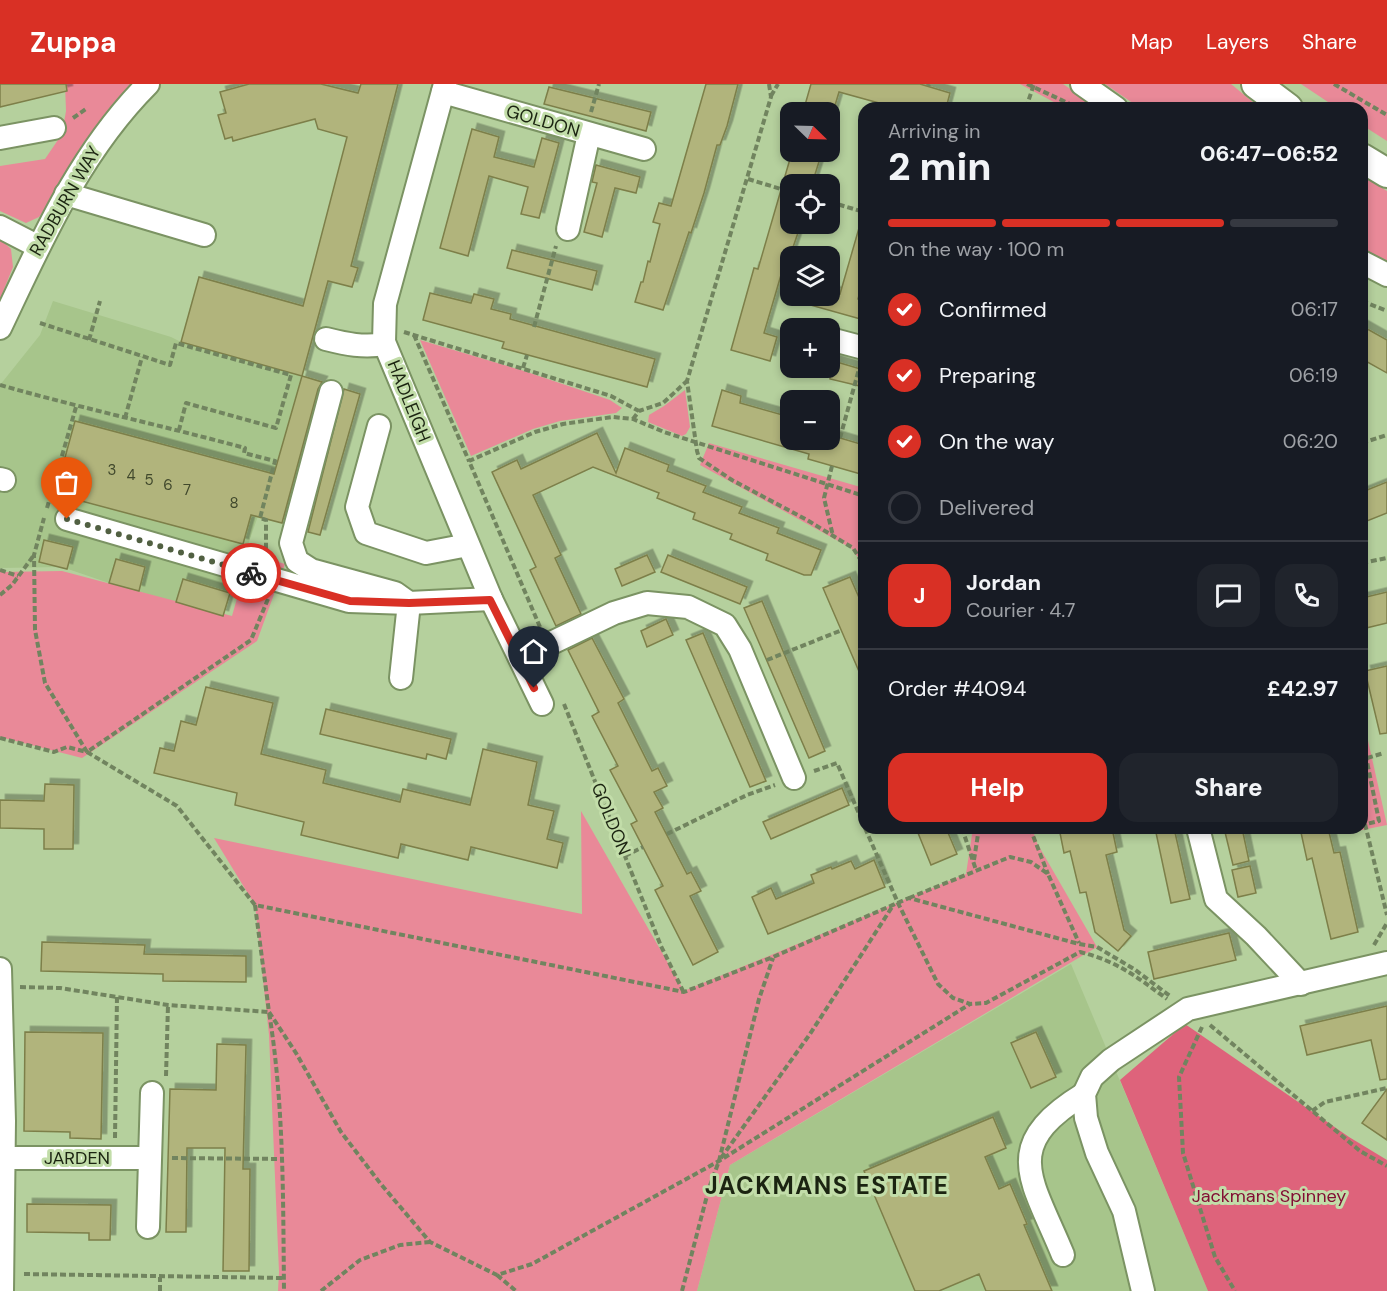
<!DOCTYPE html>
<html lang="en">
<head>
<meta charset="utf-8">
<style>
	:root { --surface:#171b24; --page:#20242c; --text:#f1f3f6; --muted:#9ea1a6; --line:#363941; --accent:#d93025 }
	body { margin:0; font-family:"DM Sans",sans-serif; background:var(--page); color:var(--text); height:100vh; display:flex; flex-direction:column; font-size:22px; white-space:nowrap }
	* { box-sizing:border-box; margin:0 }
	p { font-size:20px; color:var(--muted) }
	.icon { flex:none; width:33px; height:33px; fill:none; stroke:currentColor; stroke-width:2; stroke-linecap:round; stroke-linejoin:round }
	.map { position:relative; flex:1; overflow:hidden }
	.sheet { position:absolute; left:858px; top:18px; width:510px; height:732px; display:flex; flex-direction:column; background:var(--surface); border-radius:18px; box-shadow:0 3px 9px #0003 }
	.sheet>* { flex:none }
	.needle { width:39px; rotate:113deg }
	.buttons { position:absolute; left:780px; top:18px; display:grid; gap:12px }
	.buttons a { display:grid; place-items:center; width:60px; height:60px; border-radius:12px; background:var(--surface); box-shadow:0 3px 9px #0003; font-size:30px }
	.pin { position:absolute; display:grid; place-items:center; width:51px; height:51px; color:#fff; margin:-62px -26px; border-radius:50% 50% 50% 0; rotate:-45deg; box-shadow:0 0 6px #0007 }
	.pin .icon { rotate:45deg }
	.courier { position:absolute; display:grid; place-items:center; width:60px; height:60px; margin:-30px; border:4px solid #d93025; border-radius:50%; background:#fff; color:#222; box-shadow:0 2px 8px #0007 }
	.headline em { font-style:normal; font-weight:800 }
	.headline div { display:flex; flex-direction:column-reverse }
	.headline { display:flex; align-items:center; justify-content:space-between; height:102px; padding:0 30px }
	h1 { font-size:39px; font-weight:800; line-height:45px }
	.bar { display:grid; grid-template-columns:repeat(4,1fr); gap:9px 6px; align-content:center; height:72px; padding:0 30px }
	.bar i { height:8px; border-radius:4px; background:var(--line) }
	.bar .on { background:var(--accent) }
	.bar p { grid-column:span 4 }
	.line { display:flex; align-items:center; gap:15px; padding:0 30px; border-top:2px solid var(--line) }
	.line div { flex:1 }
	.round { display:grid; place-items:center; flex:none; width:63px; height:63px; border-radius:18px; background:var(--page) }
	ol { padding:0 30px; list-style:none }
	li { display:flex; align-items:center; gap:18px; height:66px }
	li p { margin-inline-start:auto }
	li .icon { padding:6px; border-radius:50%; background:var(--accent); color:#fff; stroke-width:4 }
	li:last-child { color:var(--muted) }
	li i { width:33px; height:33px; border:3px solid var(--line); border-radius:50% }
	.button { display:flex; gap:12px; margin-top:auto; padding:12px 30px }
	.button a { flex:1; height:69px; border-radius:18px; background:var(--accent); color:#fff; font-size:24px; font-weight:800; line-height:69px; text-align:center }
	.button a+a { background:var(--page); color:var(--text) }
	header { display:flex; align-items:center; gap:36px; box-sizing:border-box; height:84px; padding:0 30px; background:var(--accent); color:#fff }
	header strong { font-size:28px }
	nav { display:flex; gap:33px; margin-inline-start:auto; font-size:21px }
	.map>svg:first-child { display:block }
	.built { fill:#a7c58b }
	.green { fill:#e98998 }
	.forest { fill:#de637b }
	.building { fill:#b1b47c; stroke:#7d7f49; stroke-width:1.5; filter:url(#shadow) }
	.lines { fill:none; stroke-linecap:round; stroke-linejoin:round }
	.minor-casing { stroke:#7b9363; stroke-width:26 }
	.major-casing { stroke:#7b9363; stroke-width:32 }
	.path { stroke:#71845f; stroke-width:4; stroke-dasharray:6 3; stroke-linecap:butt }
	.minor { stroke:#fff; stroke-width:22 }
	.major { stroke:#fff; stroke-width:28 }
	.done { stroke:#516042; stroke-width:6; stroke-dasharray:0 10.8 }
	.route { stroke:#d93025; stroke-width:8 }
	.labels { text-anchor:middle; stroke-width:6; stroke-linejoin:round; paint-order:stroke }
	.number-label { font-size:15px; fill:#40482c }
	.street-label { font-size:18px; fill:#1b2411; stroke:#c2dda9 }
	.park-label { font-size:18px; fill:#820d33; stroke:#c2dda9 }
	.district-label { font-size:24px; font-weight:bold; letter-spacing:1.5px; fill:#1b2411; stroke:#c2dda9 }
</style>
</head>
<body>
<header>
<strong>Zuppa</strong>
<nav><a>Map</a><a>Layers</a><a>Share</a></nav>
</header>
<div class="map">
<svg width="1387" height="1207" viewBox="0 0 1387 1207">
	<defs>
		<filter id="shadow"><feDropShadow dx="5.5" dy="-5.5" stdDeviation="0" flood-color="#0004"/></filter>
	</defs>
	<rect width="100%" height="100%" fill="#b5d09d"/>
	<g class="built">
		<polygon points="53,217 171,253 181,258 318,296 360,310 320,451 258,432 223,532 109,499 62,483 0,484 0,301 40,251"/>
		<polygon points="1071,880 1208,1207 697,1207 730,1081"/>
	</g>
	<g class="green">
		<polygon points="65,0 130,0 39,133 26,139 0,127 0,82 45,75 62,50 66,27"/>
		<polygon points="1020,0 1063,0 1098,24 1065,24"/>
		<polygon points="1105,0 1231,0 1260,24 1140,24"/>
		<polygon points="1301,0 1387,0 1387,57 1362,41 1362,24 1337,24"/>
		<polygon points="1362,92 1387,107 1387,178 1362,165"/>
		<polygon points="0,155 11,165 13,183 0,215"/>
		<polygon points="420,256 521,286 610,316 622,324 616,329 560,337 533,345 471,372"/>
		<polygon points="685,306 690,343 686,350 682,352 648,338 649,331 664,322"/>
		<polygon points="709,359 864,404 864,481 851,464 700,381"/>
		<polygon points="250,469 285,480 257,557 82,674 0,653 0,488 62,487 232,532"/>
		<polygon points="1362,630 1387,741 1352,748 1351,744 1362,744"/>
		<polygon points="581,727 684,907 966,790 973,744 1032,744 1037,759 1097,863 730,1081 697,1207 278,1207 279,1188 269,951 255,821 214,754 582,830"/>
	</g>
	<polygon class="forest" points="1185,940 1349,1053 1387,1076 1387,1207 1208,1207 1120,996"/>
	<g class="building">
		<polygon points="0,0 66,0 67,7 0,23"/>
		<polygon points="249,0 321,0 358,9 361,0 398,0 351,182 358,184 352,203 328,197 302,292 322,298 318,305 282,439 251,431 243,460 55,410 75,337 274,390 302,292 181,258 199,193 303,222 347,53 318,45 315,35 233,57 232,53 225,55 218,31 226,29 220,8"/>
		<polygon points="706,0 738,0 727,42 720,61 717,61 704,109 691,149 689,148 663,226 635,218 641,198 643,198 648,177 650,178 660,140 653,138 659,119 671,122"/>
		<polygon points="811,0 920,0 950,9 946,24 897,24 839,8 833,28 803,28"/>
		<polygon points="549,3 651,28 646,47 544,20"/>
		<polygon points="472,45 499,53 494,73 534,83 542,54 559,59 539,134 521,130 528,103 489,92 468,172 440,164"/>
		<polygon points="792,68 822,68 812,100 790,100 790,140 801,140 790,172 790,194 781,191 764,249 777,253 770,277 731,266 754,184 758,185"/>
		<polygon points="596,81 640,93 636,109 615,104 602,153 584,148 597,99 592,98"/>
		<polygon points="859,144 864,144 864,194 858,215 864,216 864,236 796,217 796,212 830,212 830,207 840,210"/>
		<polygon points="512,166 597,187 592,206 507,184"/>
		<polygon points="430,209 471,219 474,210 494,215 491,225 511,230 510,235 655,275 647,303 502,264 504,258 423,236"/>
		<polygon points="1362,242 1387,256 1387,289 1362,275"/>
		<polygon points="830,276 864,286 864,303 830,295"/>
		<polygon points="344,305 360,310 320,451 308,448"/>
		<polygon points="722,306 741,312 740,319 790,333 790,356 830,356 830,351 864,361 864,391 808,375 809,370 712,342"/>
		<polygon points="597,349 616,389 625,364 669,381 667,387 706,402 703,408 742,423 739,429 779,444 777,449 821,466 811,491 804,491 766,476 768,470 730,455 732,450 693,435 695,429 657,414 659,409 593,383 533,411 561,471 555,474 581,530 556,542 530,486 536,483 492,388 517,376 521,385"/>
		<polygon points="1387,398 1387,429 1362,439 1362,408"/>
		<polygon points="44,456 73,463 67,485 39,478"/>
		<polygon points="647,471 655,488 622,502 615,485"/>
		<polygon points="668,471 747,503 740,520 661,488"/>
		<polygon points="116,475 145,483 139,507 109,499"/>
		<polygon points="850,493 864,525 864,599 823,504"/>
		<polygon points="183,495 230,509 223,532 176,518"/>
		<polygon points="1387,508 1387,539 1362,545 1362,514"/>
		<polygon points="762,517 825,667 809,674 744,524"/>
		<polygon points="666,535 673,551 647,563 641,547"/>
		<polygon points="703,549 766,697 750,703 686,556"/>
		<polygon points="592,554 624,615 618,619 652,687 658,684 667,702 654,708 663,724 655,728 687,790 691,788 701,807 690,812 718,868 693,881 655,806 663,802 631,740 637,737 610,686 618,682 592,632 599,628 568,566"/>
		<polygon points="1387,582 1387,649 1380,650 1365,587"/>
		<polygon points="206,603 273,619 261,670 326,686 323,699 400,718 403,705 470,721 483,665 537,678 528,721 554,727 547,755 563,759 557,784 471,763 468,776 401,760 398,774 301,751 304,738 235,721 237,709 154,689 160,664 174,667 181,637 196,641"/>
		<polygon points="326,625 451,655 446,675 427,670 426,675 320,650"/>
		<polygon points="45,700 74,701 73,765 44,765 44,745 0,744 0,716 44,717"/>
		<polygon points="842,704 849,721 771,755 763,738"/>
		<polygon points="916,744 946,744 957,770 931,781"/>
		<polygon points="1059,744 1112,744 1117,768 1106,771 1124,846 1131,852 1118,867 1095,848 1086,808 1080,809 1070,767 1064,769"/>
		<polygon points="1155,744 1174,744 1190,815 1171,819"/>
		<polygon points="1224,744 1242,744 1249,777 1233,781"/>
		<polygon points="1300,744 1328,744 1334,769 1340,768 1358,848 1331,855 1312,774 1307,776"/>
		<polygon points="874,776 885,803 768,850 752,813 771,804 776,815 814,799 811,791 831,783 832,785 851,777 855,785"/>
		<polygon points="1250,782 1256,809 1238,813 1232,786"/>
		<polygon points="1229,849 1236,876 1154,895 1148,868"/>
		<polygon points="42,858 145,861 144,870 246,872 246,898 163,897 163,890 41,887"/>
		<polygon points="1387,922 1387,995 1380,996 1371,956 1307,971 1300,942"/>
		<polygon points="25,948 103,949 101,1055 70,1054 70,1048 24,1047"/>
		<polygon points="1036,948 1056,993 1031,1004 1011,959"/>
		<polygon points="217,960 246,961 243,1085 250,1085 249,1187 223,1187 225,1064 187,1064 186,1148 166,1148 170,1005 216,1006"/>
		<polygon points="1387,1005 1387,1056 1362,1039"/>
		<polygon points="993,1033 1006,1064 985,1073 999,1105 1010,1100 1027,1140 1024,1141 1052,1207 986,1207 979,1190 939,1207 915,1207 864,1087"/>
		<polygon points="27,1120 111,1121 110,1156 89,1156 89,1149 27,1148"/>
	</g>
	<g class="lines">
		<defs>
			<g id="minor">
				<polyline points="445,0 385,220 384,258 491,515 542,620"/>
				<polyline points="1082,0 1116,24"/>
				<polyline points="443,8 644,65"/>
				<polyline points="0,54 54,44"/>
				<polyline points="66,110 204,151"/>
				<polyline points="0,143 37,162"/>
				<polyline points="568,145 589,50"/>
				<polyline points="1362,178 1387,191"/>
				<path d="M0,244C41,158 79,69 148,0"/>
				<path d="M326,255C346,260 364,264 384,260V258"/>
				<polyline points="830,255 864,264"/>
				<polyline points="331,308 291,459 297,477 311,486 395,509 409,519 401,594"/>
				<polyline points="379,342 357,423 366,449 426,469 468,461"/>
				<polyline points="0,395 4,396"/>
				<polyline points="67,435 349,517 409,519 491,515"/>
				<polyline points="520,574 614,529 647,519 688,523 725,541 740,565 794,694"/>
				<polyline points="1198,744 1216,815 1256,852 1301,900"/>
				<polyline points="0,885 4,1037 2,1207"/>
				<polyline points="4,1074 149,1074"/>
				<polyline points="148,1143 152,1009"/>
				<path d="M1063,1171C1032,1095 999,1062 1084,1010"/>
				<polyline points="1143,1207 1124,1127 1097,1069 1086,1034 1084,1010 1092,993 1111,976 1188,925 1387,879"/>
			</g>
			<g id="major">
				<polyline points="1256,0 1288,24"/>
				<polyline points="1362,74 1387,89"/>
			</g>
		</defs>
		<use href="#minor" class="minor-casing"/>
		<use href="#major" class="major-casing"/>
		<g class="path">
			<polyline points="769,0 771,13 687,297 697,367 699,374 732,396 807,436 853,464 864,481"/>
			<polyline points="1027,0 1070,20"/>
			<polyline points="1334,0 1387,31"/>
			<polyline points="928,2 929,0"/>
			<polyline points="771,12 778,0"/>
			<polyline points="1026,24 1034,0"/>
			<polyline points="591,28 599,0"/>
			<polyline points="73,34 86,25"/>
			<polyline points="748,95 781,105"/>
			<polyline points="830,118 864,128"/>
			<polyline points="1362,217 1387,227"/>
			<polyline points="40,239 170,281 176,259 291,291 276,344 186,319 179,346"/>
			<polyline points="534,243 556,162"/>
			<polyline points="404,248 611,312 639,327"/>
			<polyline points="414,251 469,377"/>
			<polyline points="89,256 100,217"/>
			<polyline points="523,284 527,271"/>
			<path d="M0,301C81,324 164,342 245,364L244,369L275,377L260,434L266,436V470"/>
			<polyline points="125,334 142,273"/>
			<polyline points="633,335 639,327 663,319 687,297"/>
			<polyline points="840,354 859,285"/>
			<polyline points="1362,359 1387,351"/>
			<polyline points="832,382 824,414 833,452"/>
			<polyline points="47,424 76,323"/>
			<polyline points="1362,479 1387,474"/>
			<polyline points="0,486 18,492"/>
			<polyline points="0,511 12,501 34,471"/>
			<polyline points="268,515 251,556 87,668 177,722 255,821 684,908 773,873 909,814 1079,860 1097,863 1134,885 1170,912"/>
			<polyline points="540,543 469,377 535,348 563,340 613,333 633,335 664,348 864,412"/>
			<polyline points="767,576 842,546"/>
			<polyline points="564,620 661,862 683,907"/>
			<polyline points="1362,653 1379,737 1362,741"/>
			<polyline points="0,654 54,668 67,663 87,668 45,599 35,546 34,471 44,434"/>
			<polyline points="1367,674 1384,669"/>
			<polyline points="814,687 837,679 864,741"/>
			<polyline points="1365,740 1387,831"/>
			<path d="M865,744L898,819L938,900L953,914L970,920L986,919L1080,868C1117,877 1137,893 1167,915"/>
			<polyline points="962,744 976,786"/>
			<polyline points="1030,744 1048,790"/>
			<polyline points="667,750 747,711 775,701"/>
			<polyline points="625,772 643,763"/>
			<polyline points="974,776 979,744"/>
			<polyline points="909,814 1010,773 1031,778 1048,790 1079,859"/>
			<polyline points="255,821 269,928 296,969 341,1048 380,1099 430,1158 497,1191 532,1180 719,1077 970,920"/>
			<polyline points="1374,861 1387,839"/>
			<path d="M20,903L60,904L168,921L269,928C284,1020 283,1114 284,1207"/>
			<polyline points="1210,941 1360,1067 1387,1082"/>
			<polyline points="1202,943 1179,993 1183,1069 1215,1173 1235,1207"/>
			<polyline points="166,992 168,921"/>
			<polyline points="1312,1027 1325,1018 1387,1004"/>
			<polyline points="115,1054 117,913"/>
			<polyline points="172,1074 282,1075"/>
			<polyline points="721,1074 810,950 894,820"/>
			<polyline points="24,1190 284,1194"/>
			<polyline points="497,1191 516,1207"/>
			<polyline points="160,1207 160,1193"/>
			<polyline points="321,1207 360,1176 400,1161 430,1158"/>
			<polyline points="682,1207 709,1104 719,1077 759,915 773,874"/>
		</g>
		<use href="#minor" class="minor"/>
		<use href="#major" class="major"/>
	</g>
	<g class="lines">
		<polyline class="done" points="67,435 251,489"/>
		<polyline class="route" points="251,489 350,517 409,519 490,516 534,604"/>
	</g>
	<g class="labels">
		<g class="number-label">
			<text x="112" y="391">3</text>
			<text x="131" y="396">4</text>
			<text x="149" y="401">5</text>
			<text x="168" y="406">6</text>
			<text x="187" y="411">7</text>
			<text x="234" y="424">8</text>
		</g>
		<g class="street-label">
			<text transform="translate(543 37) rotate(16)" y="6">GOLDON</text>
			<text transform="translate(65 117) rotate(-60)" y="6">RADBURN WAY</text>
			<text transform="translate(409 317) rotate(68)" y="6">HADLEIGH</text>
			<text transform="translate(611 735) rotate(68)" y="6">GOLDON</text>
			<text x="77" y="1080">JARDEN</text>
		</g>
		<g class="park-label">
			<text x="1269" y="1118">Jackmans Spinney</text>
		</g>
		<g class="district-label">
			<text x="827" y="1110">JACKMANS ESTATE</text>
		</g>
	</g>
</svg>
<div class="buttons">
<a><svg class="needle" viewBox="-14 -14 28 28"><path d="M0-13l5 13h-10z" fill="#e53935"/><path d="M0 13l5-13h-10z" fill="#9ea1a6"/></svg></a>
<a><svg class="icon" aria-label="locate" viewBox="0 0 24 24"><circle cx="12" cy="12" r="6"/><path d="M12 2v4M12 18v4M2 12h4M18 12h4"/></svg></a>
<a><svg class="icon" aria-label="layers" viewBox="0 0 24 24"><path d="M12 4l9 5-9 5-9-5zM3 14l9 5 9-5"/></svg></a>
<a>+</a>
<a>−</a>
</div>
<div class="pin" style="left:67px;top:435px;background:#ea580c"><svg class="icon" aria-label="bag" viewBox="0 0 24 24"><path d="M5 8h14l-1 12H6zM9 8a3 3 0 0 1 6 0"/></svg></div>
<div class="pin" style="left:534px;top:604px;background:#1f2937"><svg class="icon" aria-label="home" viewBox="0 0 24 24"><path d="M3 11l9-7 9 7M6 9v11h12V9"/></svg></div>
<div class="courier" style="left:251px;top:489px"><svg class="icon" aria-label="bike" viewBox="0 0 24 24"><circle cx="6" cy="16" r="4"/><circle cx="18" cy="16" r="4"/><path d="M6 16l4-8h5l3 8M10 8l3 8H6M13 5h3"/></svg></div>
<section class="sheet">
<div class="headline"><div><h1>2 min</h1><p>Arriving in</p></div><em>06:47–06:52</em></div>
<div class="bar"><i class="on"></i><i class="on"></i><i class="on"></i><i></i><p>On the way · 100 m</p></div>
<ol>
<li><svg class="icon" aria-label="check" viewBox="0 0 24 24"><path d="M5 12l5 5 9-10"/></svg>Confirmed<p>06:17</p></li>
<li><svg class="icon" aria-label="check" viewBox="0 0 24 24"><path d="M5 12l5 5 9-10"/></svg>Preparing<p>06:19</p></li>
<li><svg class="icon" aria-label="check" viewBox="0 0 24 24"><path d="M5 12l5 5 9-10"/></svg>On the way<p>06:20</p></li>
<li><i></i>Delivered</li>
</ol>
<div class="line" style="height:108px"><b class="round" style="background:var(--accent);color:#fff">J</b><div><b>Jordan</b><p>Courier · 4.7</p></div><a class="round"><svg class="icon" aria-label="chat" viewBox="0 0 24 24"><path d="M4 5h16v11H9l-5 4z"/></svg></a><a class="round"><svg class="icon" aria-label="phone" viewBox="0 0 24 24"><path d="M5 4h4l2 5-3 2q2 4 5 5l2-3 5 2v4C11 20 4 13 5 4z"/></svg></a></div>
<div class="line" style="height:78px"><div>Order #4094</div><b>£42.97</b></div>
<div class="button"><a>Help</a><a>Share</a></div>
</section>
</div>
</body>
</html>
